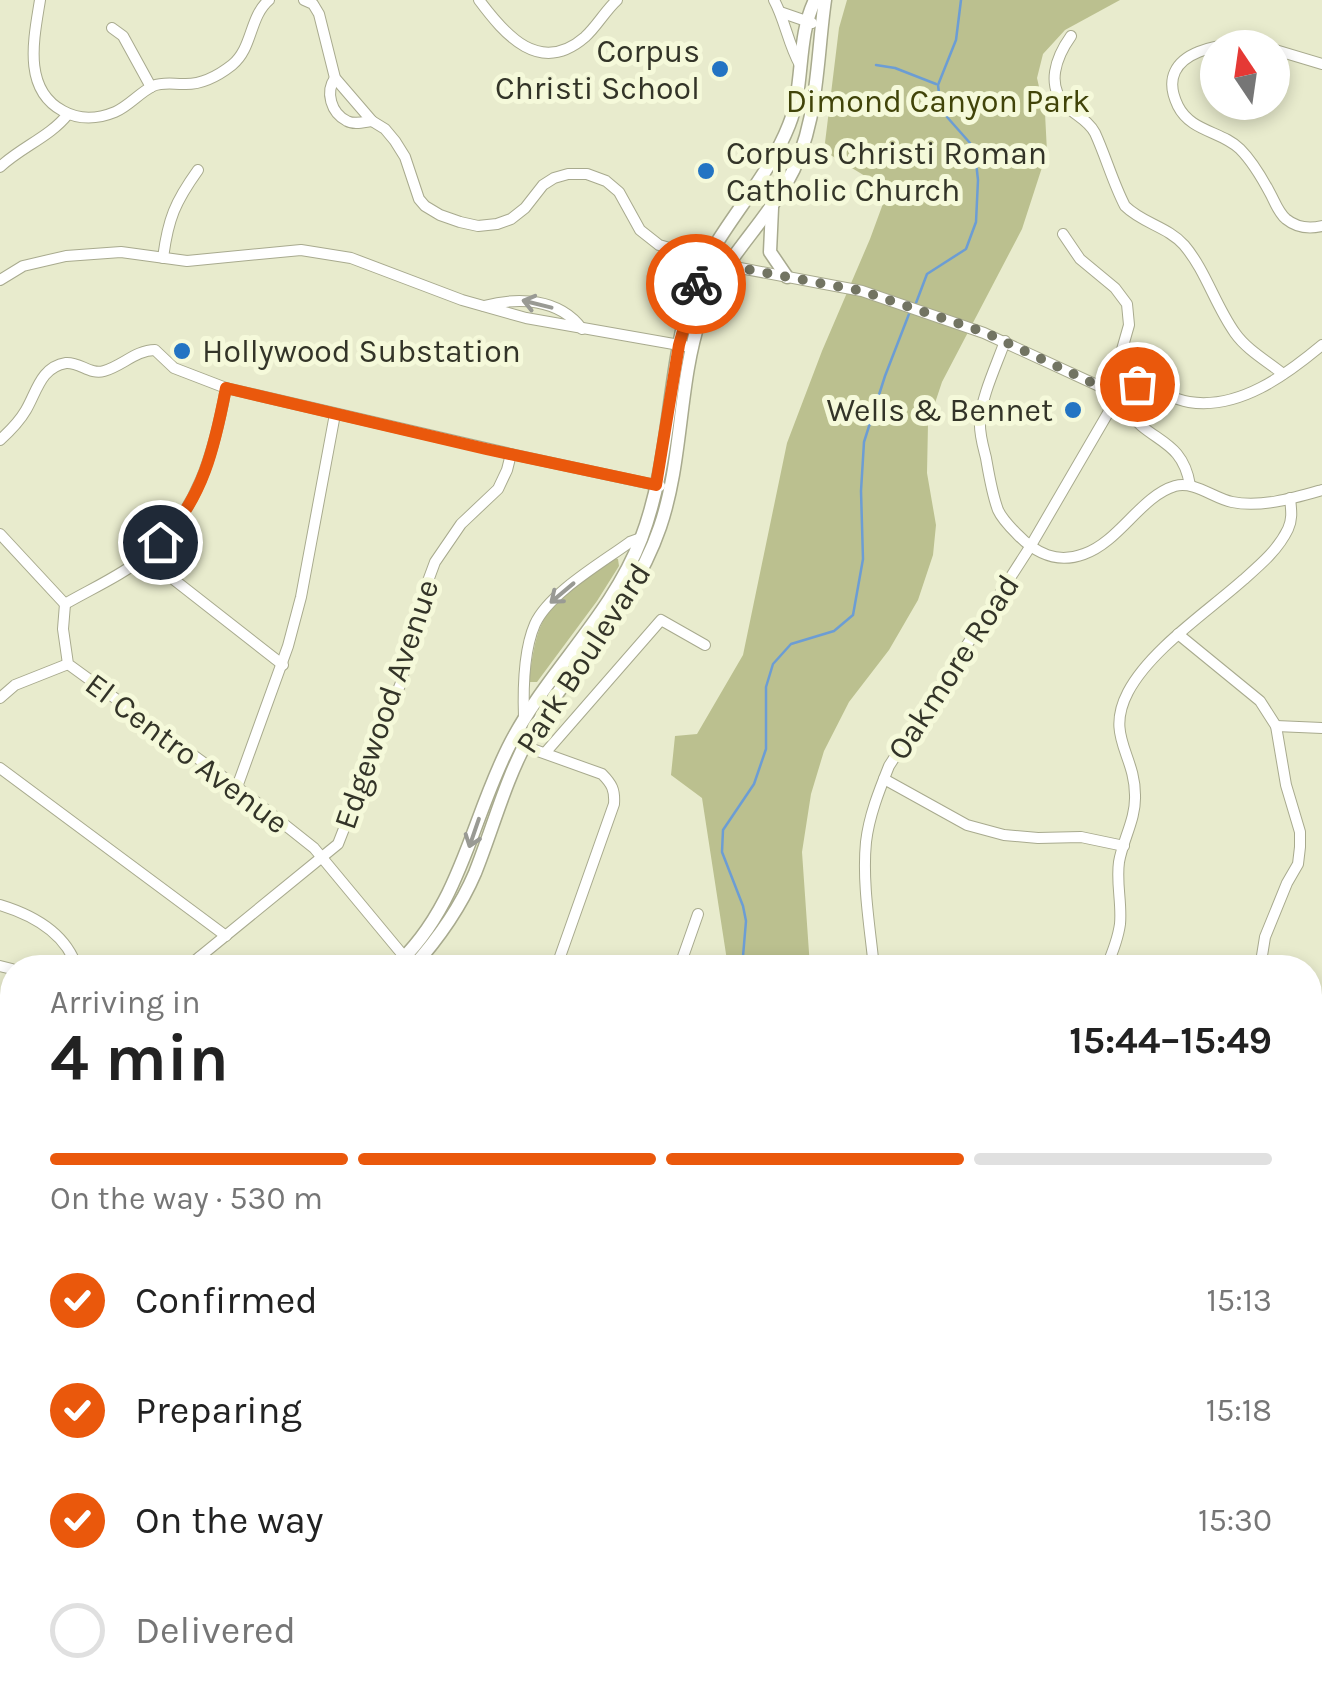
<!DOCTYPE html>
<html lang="en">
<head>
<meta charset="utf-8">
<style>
	:root { --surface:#fff; --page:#f6f6f6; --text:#222; --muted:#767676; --line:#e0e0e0; --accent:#ea580c }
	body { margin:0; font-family:Karla,sans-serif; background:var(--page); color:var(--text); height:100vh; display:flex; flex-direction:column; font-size:38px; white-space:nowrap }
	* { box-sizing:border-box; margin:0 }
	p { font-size:32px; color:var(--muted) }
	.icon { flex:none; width:55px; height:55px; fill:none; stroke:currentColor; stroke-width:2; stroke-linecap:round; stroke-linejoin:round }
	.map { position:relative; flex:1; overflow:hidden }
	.side { position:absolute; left:0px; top:955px; width:1322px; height:752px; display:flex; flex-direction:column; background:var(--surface); border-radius:40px 40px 0 0; box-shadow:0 5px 15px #0003 }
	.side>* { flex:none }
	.needle { width:65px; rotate:347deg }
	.tools { position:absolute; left:1200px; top:30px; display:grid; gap:20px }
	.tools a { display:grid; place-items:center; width:90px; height:90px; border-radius:50%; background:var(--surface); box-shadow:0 5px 15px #0003; font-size:50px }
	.pin { position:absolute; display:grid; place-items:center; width:85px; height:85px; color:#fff; margin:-42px; border:5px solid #fff; border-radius:50%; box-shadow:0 2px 10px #0007 }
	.courier { position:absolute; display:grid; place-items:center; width:100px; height:100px; margin:-50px; border:8px solid #ea580c; border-radius:50%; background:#fff; color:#222; box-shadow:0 2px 12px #0007 }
	.summary em { font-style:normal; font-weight:700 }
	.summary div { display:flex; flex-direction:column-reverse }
	.summary { display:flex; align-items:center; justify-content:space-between; height:170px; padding:0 50px }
	h1 { font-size:65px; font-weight:700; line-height:75px }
	.bar { display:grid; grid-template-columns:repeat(4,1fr); gap:15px 10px; align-content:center; height:120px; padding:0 50px }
	.bar i { height:12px; border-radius:8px; background:var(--line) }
	.bar .on { background:var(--accent) }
	.bar p { grid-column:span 4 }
	ol { padding:0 50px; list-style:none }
	li { display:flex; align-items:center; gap:30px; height:110px }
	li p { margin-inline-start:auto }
	li .icon { padding:10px; border-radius:50%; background:var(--accent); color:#fff; stroke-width:4 }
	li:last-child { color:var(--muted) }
	li i { width:55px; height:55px; border:5px solid var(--line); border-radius:50% }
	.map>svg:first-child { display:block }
	.green { fill:#bbc08f }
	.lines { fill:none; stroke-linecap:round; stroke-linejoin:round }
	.stream { stroke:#6c9dd4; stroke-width:2.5 }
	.minor-casing { stroke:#a8aa8e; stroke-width:12 }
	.major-casing { stroke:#a8aa8e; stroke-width:15 }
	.minor { stroke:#fff; stroke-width:10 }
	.major { stroke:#fff; stroke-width:12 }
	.oneway { stroke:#999a94 }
	.done { stroke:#727462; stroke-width:10; stroke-dasharray:0 18 }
	.route { stroke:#ea580c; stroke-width:12 }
	.poi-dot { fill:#2374c3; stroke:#f5f9da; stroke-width:4 }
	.labels { text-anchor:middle; stroke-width:10; stroke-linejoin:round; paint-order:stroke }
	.poi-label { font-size:32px; fill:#333428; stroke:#f5f9da; text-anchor:end }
	.park-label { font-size:32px; fill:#414409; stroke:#f5f9da }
	.street-label { font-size:32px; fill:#333428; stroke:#f5f9da }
</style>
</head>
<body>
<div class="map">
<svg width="1322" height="1706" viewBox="0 0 1322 1706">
	<rect width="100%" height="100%" fill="#e8ebcd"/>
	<g class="green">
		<polygon points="847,0 1120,0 1065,30 1043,54 1037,78 1045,113 1047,152 1022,229 942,382 928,424 927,473 936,525 933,555 918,600 889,650 849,702 824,751 811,794 802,852 810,967 728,967 702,798 671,775 675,736 697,734 743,655 787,443 822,351 870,239 888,190 824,151 839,28"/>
		<path d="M615,558L618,559L619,566L597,601L537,682H530L529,679C532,661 534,640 542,623C552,599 593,572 615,558Z"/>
		<polygon points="781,1695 1048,1695 1048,1706 782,1706"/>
	</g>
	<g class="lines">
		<g class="stream">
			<polyline points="876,65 895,68 936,84"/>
			<polyline points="916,303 927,274 966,249 976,222 978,180 976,162 970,143 947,117 940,101 938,85 956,40 961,0"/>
			<polyline points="742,968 746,921 743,906 722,852 723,830 754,784 766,749 766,687 773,664 791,644 834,631 853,615 863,559 861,491 864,442 885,376 909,314"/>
			<polyline points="778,1695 781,1706"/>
		</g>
		<defs>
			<g id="minor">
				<path d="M40,0C34,38 22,89 63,111C79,120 98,119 115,112C129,106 139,93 153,86C163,82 172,84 183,84C201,85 218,76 232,65C253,48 249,17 269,0"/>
				<path d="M304,0L313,4L319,14L335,78L372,121L385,129L395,141L405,157L419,199L425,206L440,215L460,222L478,226L497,224L511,219L525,208L543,185L554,178L568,174H587L606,181L619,192L640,230L659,245L740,268L862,291L984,333L1099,386C1104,386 1109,388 1115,388C1123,387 1129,383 1138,385C1155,388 1171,399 1189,402C1239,410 1286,375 1322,345"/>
				<path d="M479,0C505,35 540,76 585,37C597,26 605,11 617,0"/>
				<path d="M774,0C785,20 788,44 800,65"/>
				<polyline points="780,12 812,23"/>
				<polyline points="112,28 123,36 151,87"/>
				<path d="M1071,36C1056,57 1045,86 1067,107C1077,116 1089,121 1095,133C1106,157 1113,183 1125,206C1142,223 1168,227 1184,245C1206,271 1215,305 1235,333C1247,350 1267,361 1283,374"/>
				<path d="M1268,48C1231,38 1150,49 1178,106C1191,132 1222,131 1240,149C1252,161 1262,178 1270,193C1275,202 1278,212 1286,219C1297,228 1309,229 1322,226"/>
				<polyline points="1272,49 1322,64"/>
				<path d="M335,78C325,92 331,113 347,121C354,125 364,122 372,121"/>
				<path d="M0,167C21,147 50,137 68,114"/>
				<polyline points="672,249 680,266 690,299"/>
				<path d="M163,258C168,219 175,202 198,170"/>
				<polyline points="0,280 23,266 66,256 121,252 187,261 301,250 351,258 462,300 526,318 685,346"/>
				<path d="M484,306C518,297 559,298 582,329"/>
				<path d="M1005,341C997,364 981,397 980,421C979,433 983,446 986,458C989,475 992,494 998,510C1002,519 1010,527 1017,534C1036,554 1057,564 1084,554C1119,542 1141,496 1175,486C1195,481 1213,498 1232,502C1261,508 1294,498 1322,490"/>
				<path d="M1115,388C1119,395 1122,404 1127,410C1150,443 1182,438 1190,485"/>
				<path d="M0,440C10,431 19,422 26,410C37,391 41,367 66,363C80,362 90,375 104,371C122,366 136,350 155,350L174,368L226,388L511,454L660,486"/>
				<polyline points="0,534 65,604"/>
				<polyline points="145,557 283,665"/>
				<polyline points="65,604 63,629 68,664 237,787 314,848 407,960"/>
				<path d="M65,604C91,589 124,574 147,555C198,512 214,452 226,388"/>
				<polyline points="1178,634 1260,701 1276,726 1286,785 1300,832 1300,847 1298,864 1287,883 1265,937 1260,968"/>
				<polyline points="0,698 15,685 68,664"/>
				<path d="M524,718C523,690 524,649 535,624C549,593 603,562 630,542L641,538"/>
				<polyline points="1276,726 1322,728"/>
				<path d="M521,745L602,774C612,784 615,790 614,804L556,968"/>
				<polyline points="545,753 661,620 705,645"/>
				<polyline points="0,768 226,936"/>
				<polyline points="884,779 967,825 1004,835 1038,838 1081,837 1124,846"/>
				<polyline points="237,787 288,646 301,597 335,414"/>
				<path d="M0,905C33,915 66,933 77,968"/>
				<polyline points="200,957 211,968"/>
				<polyline points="0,966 12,969"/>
				<polyline points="186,968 338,844 402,680 418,608 435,562 461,524 498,489 507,470 511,454"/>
				<polyline points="679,968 698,914"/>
				<path d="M874,968C870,927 862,883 866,842C869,816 879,791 889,766L1030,547L1108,413L1115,388L1117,367L1129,325L1127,304L1115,288L1080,259L1063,234"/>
				<path d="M1106,968C1112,954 1118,939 1120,924C1122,903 1116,883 1119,862C1123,839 1136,819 1135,795C1135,754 1105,736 1128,692C1150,650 1207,612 1243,580C1260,565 1278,550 1288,529C1293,518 1291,509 1290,498"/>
				<polyline points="0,1118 12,1107"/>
				<polyline points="1310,1393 1322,1373"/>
				<polyline points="0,1417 12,1422"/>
				<polyline points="0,1505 12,1493"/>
				<polyline points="0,1642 12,1642"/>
				<polyline points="705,1695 705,1706"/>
				<polyline points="93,1706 93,1695"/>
				<polyline points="215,1706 215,1695"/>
				<polyline points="336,1706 336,1695"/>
				<polyline points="456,1706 456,1695"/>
				<polyline points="576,1706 576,1695"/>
				<polyline points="1055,1706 1056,1695"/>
				<polyline points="1218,1706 1220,1695"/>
			</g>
			<g id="major">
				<polyline points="772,208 770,252 787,277"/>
				<path d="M393,968C461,908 471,818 511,742C548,671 612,615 641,539C670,463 667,380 689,302C708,236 764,189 789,125C805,85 796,39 815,0"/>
				<path d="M412,968C438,939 460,908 475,873C493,828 505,781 528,739C570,665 632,609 660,527C683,460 678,385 700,318C717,267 759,230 786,184C819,128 816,62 825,0"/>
				<polyline points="0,1289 12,1278"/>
				<polyline points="0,1308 12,1296"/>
			</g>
		</defs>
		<use href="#minor" class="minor-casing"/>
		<use href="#major" class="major-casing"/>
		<use href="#minor" class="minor"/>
		<use href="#major" class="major"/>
	</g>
	<defs><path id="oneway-shaft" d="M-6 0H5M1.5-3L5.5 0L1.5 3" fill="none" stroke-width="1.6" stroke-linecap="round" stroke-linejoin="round" transform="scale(2.5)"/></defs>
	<g class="oneway">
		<use href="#oneway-shaft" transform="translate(537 304) rotate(-166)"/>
		<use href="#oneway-shaft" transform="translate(562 593) rotate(140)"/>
		<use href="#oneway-shaft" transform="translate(474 833) rotate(109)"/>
	</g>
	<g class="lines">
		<polyline class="done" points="696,284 708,258 740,268 862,291 984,332 1099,386 1115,388 1137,384"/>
		<path class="route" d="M160,542C203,500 215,445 226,388L486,449L656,485L679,345L696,284"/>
	</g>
	<g class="poi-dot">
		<circle cx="720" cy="69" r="10"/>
		<circle cx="706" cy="171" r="10"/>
		<circle cx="182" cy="351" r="10"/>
		<circle cx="1073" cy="410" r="10"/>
	</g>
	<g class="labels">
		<g class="poi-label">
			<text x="700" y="62">Corpus<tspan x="700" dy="37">Christi School</tspan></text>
			<text x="726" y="164" text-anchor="start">Corpus Christi Roman<tspan x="726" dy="37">Catholic Church</tspan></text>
			<text x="202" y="362" text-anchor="start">Hollywood Substation</text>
			<text x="1053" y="421">Wells &amp; Bennet</text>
		</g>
		<g class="park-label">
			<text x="938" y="112">Dimond Canyon Park</text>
		</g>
		<g class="street-label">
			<text transform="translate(583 658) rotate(-57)" y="11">Park Boulevard</text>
			<text transform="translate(953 667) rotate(-57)" y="11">Oakmore Road</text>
			<text transform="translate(386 704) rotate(-71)" y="11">Edgewood Avenue</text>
			<text transform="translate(187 753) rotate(37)" y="11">El Centro Avenue</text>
		</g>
	</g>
</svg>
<div class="tools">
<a><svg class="needle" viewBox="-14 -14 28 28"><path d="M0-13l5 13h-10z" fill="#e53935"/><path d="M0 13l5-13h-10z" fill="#767676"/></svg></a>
</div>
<div class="pin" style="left:1137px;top:384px;background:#ea580c"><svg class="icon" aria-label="bag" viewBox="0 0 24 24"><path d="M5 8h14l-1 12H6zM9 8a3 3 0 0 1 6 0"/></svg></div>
<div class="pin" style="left:160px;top:542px;background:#1f2937"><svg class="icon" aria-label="home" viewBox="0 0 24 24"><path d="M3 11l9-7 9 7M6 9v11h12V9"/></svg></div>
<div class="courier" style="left:696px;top:284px"><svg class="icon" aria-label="bike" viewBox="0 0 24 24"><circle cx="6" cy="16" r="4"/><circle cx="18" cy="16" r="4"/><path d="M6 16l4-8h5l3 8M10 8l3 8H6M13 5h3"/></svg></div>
<section class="side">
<div class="summary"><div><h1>4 min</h1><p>Arriving in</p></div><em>15:44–15:49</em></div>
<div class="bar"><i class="on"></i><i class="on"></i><i class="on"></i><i></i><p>On the way · 530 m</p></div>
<ol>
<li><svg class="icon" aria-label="check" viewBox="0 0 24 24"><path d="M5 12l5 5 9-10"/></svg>Confirmed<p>15:13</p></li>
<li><svg class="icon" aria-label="check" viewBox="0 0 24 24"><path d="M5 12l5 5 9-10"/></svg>Preparing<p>15:18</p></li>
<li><svg class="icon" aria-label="check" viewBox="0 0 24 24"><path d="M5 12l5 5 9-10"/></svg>On the way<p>15:30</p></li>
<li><i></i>Delivered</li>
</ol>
</section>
</div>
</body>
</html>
